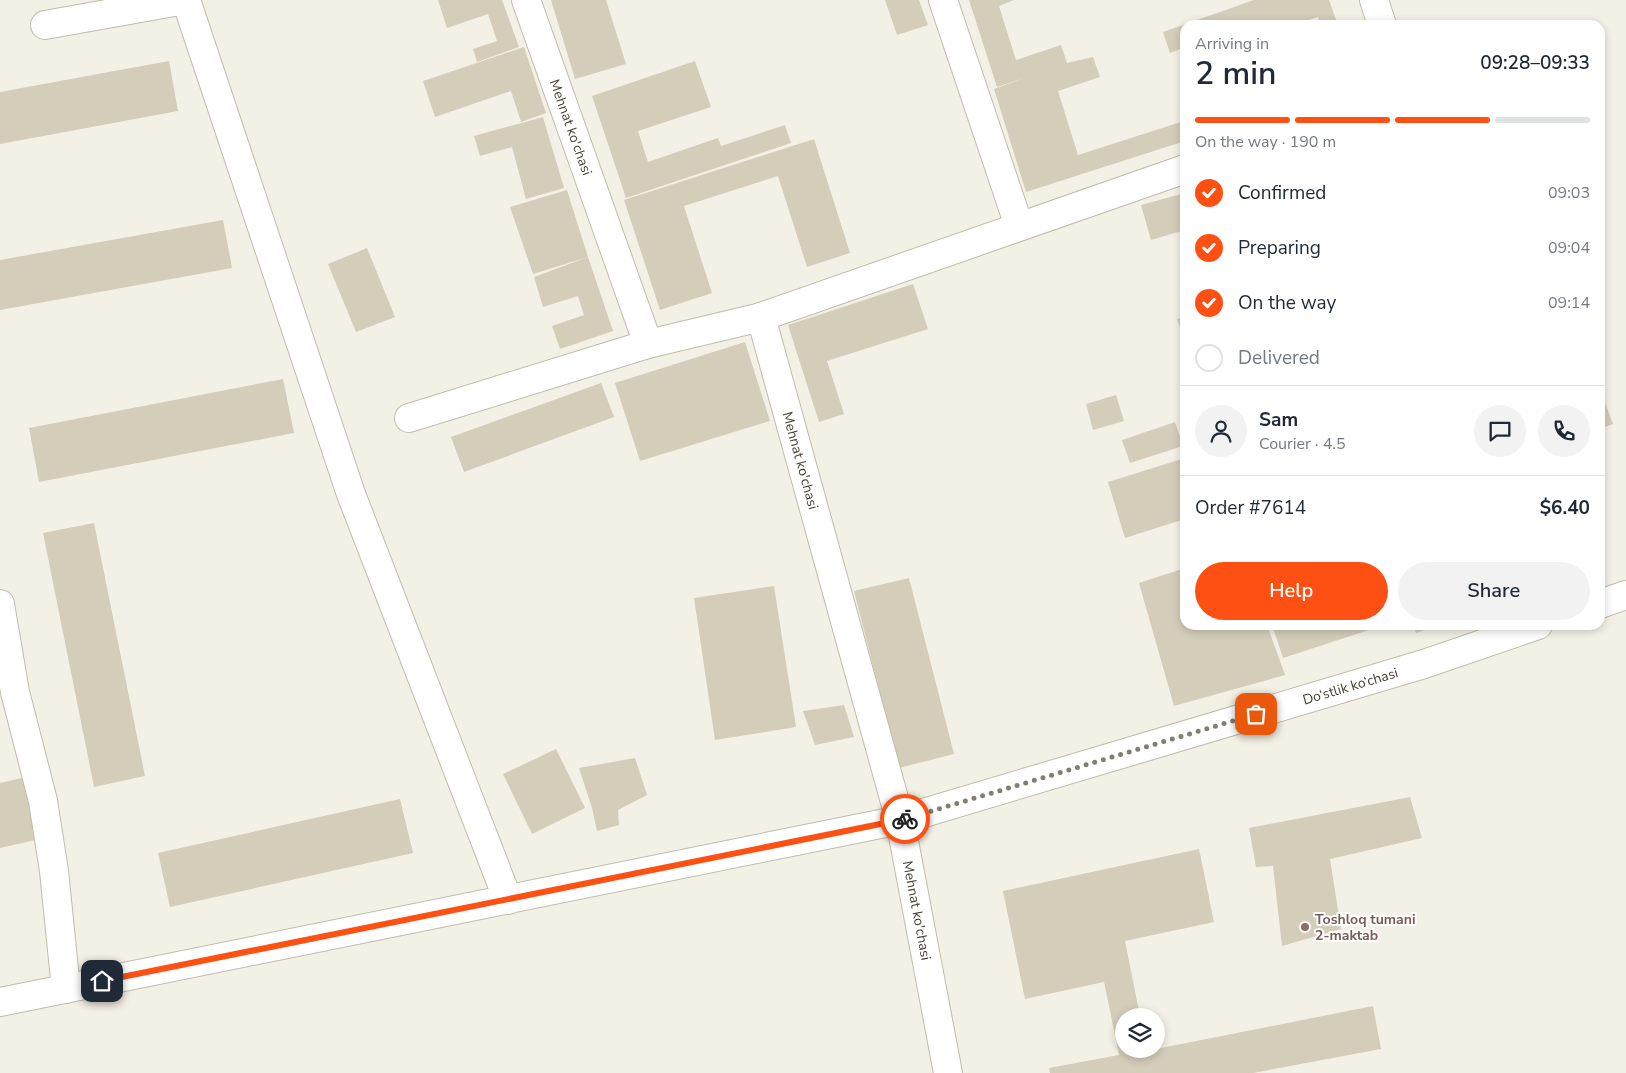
<!DOCTYPE html>
<html lang="en">
<head>
<meta charset="utf-8">
<style>
	:root { --surface:#fff; --page:#f2f2f3; --text:#1f2937; --muted:#747a83; --line:#e0e1e3; --accent:#fd5012 }
	body { margin:0; font-family:"Nunito Sans",sans-serif; background:var(--page); color:var(--text); height:100vh; display:flex; flex-direction:column; font-size:19px; white-space:nowrap }
	* { box-sizing:border-box; margin:0 }
	p { font-size:16px; color:var(--muted) }
	.icon { flex:none; width:28px; height:28px; fill:none; stroke:currentColor; stroke-width:2; stroke-linecap:round; stroke-linejoin:round }
	.map { position:relative; flex:1; overflow:hidden }
	.details { position:absolute; left:1180px; top:20px; width:425px; height:610px; display:flex; flex-direction:column; background:var(--surface); border-radius:15px; box-shadow:0 2px 8px #0003 }
	.details>* { flex:none }
	.fabs { position:absolute; left:1115px; top:1008px; display:grid; gap:10px }
	.fabs a { display:grid; place-items:center; width:50px; height:50px; border-radius:50%; background:var(--surface); box-shadow:0 2px 8px #0003; font-size:25px }
	.pin { position:absolute; display:grid; place-items:center; width:42px; height:42px; color:#fff; margin:-21px; border-radius:10px; box-shadow:0 2px 8px #0006 }
	.courier { position:absolute; display:grid; place-items:center; width:50px; height:50px; margin:-25px; border:4px solid #fd5012; border-radius:50%; background:#fff; color:#222; box-shadow:0 1px 6px #0007 }
	.headline em { font-style:normal; font-weight:600 }
	.headline div { display:flex; flex-direction:column-reverse }
	.headline { display:flex; align-items:center; justify-content:space-between; height:85px; padding:0 15px }
	h1 { font-size:32px; font-weight:600; line-height:38px }
	.bar { display:grid; grid-template-columns:repeat(4,1fr); gap:8px 5px; align-content:center; height:60px; padding:0 15px }
	.bar i { height:6px; border-radius:4px; background:var(--line) }
	.bar .selected { background:var(--accent) }
	.bar p { grid-column:span 4 }
	.line { display:flex; align-items:center; gap:12px; padding:0 15px; border-top:1px solid var(--line) }
	.line div { flex:1 }
	.round { display:grid; place-items:center; flex:none; width:52px; height:52px; border-radius:26px; background:var(--page) }
	ol { padding:0 15px; list-style:none }
	li { display:flex; align-items:center; gap:15px; height:55px }
	li p { margin-inline-start:auto }
	li .icon { padding:5px; border-radius:50%; background:var(--accent); color:#fff; stroke-width:4 }
	li:last-child { color:var(--muted) }
	li i { width:28px; height:28px; border:2px solid var(--line); border-radius:50% }
	.action { display:flex; gap:10px; margin-top:auto; padding:10px 15px }
	.action a { flex:1; height:58px; border-radius:30px; background:var(--accent); color:#fff; font-size:20px; font-weight:600; line-height:58px; text-align:center }
	.action a+a { background:var(--page); color:var(--text) }
	.map>svg:first-child { display:block }
	.building { fill:#d4cdba }
	.lines { fill:none; stroke-linecap:round; stroke-linejoin:round }
	.street-casing { stroke:#c1bcaa; stroke-width:30 }
	.street { stroke:#fff; stroke-width:28 }
	.done { stroke:#827e72; stroke-width:5; stroke-dasharray:0 9 }
	.route { stroke:#fd5012; stroke-width:6 }
	.education-dot { fill:#8d6e63; stroke:#fff; stroke-width:2 }
	.labels { text-anchor:middle; stroke-width:4; stroke-linejoin:round; paint-order:stroke }
	.street-label { font-size:14px; fill:#454034; stroke:#fff }
	.education-label { font-size:14px; font-weight:bold; fill:#785e54; stroke:#fff; text-anchor:start }
</style>
</head>
<body>
<div class="map">
<svg width="1626" height="1073" viewBox="0 0 1626 1073">
	<rect width="100%" height="100%" fill="#f3f0e5"/>
	<g class="building">
		<polygon points="438,0 502,0 519,47 477,62 473,49 497,41 488,14 447,28"/>
		<polygon points="551,0 606,0 626,64 575,79"/>
		<polygon points="885,0 919,0 928,25 897,35"/>
		<polygon points="969,0 1014,0 999,6 1016,60 1061,45 1067,63 1093,57 1100,77 1058,91 1078,155 1184,121 1185,141 1026,192 994,89 1027,77 997,87"/>
		<polygon points="1254,0 1329,0 1338,25 1321,25 1318,17 1294,25 1260,25 1259,22 1249,25 1185,25 1185,47 1170,53 1163,32"/>
		<polygon points="524,47 546,113 521,122 511,91 435,117 423,81"/>
		<polygon points="169,61 178,111 0,144 0,92"/>
		<polygon points="695,61 711,107 638,131 648,162 718,138 721,146 785,125 791,143 626,198 592,96"/>
		<polygon points="543,117 564,188 526,199 512,147 480,156 474,136"/>
		<polygon points="814,139 850,253 807,267 778,176 684,206 712,293 660,310 624,200"/>
		<polygon points="567,190 588,257 533,274 510,207"/>
		<polygon points="1185,193 1185,230 1151,240 1141,205"/>
		<polygon points="223,220 232,268 0,310 0,260"/>
		<polygon points="367,248 395,317 356,332 328,264"/>
		<polygon points="588,257 613,331 560,349 552,326 584,315 578,296 543,307 534,277"/>
		<polygon points="913,284 928,329 827,361 844,414 819,422 788,325"/>
		<polygon points="1185,317 1185,342 1177,319"/>
		<polygon points="745,342 770,421 640,461 615,383"/>
		<polygon points="283,379 294,433 39,482 29,428"/>
		<polygon points="601,383 614,417 464,472 451,437"/>
		<polygon points="1600,394 1602,394 1613,424 1600,429"/>
		<polygon points="1116,395 1124,421 1093,430 1086,404"/>
		<polygon points="1175,422 1183,446 1130,463 1122,440"/>
		<polygon points="1185,458 1185,519 1125,538 1108,482"/>
		<polygon points="94,523 145,776 94,787 43,533"/>
		<polygon points="1185,568 1185,625 1267,625 1285,675 1174,706 1139,583"/>
		<polygon points="909,578 954,754 899,768 854,591"/>
		<polygon points="774,586 796,727 715,740 694,598"/>
		<polygon points="1272,625 1384,625 1283,658"/>
		<polygon points="1413,625 1439,625 1416,633"/>
		<polygon points="844,705 854,737 815,745 803,711"/>
		<polygon points="556,749 585,808 532,834 503,774"/>
		<polygon points="635,758 647,795 618,810 619,825 597,831 592,808 579,768"/>
		<polygon points="26,777 40,839 0,848 0,783"/>
		<polygon points="1410,797 1422,838 1330,859 1341,929 1282,946 1273,866 1256,867 1249,828"/>
		<polygon points="400,799 413,853 170,907 158,853"/>
		<polygon points="1199,849 1214,922 1125,941 1140,1016 1124,1016 1124,1049 1156,1049 1373,1006 1381,1049 1253,1073 1050,1073 1049,1068 1119,1055 1104,982 1025,999 1003,891"/>
	</g>
	<g class="lines">
		<defs>
			<g id="street">
				<polyline points="186,0 351,494 508,900"/>
				<path id="s1" d="M526,0L648,344L761,317L900,820L948,1073"/>
				<polyline points="943,0 1019,226"/>
				<polyline points="1374,0 1382,25"/>
				<polyline points="45,25 185,0"/>
				<polyline points="761,317 1185,169"/>
				<polyline points="409,418 648,344"/>
				<polyline points="0,604 15,692 43,801 54,871 66,989"/>
				<polyline points="1600,604 1626,595"/>
				<path id="s2" d="M0,1002L900,820L1424,664L1538,625"/>
			</g>
		</defs>
		<use href="#street" class="street-casing"/>
		<use href="#street" class="street"/>
	</g>
	<g class="lines">
		<polyline class="done" points="905,819 1256,714"/>
		<polyline class="route" points="102,981 905,819"/>
	</g>
	<circle class="education-dot" cx="1305" cy="927" r="5"/>
	<g class="labels">
		<g class="street-label">
			<text dy="5" stroke="none"><textPath href="#s1" startOffset="135">Mehnat ko'chasi</textPath></text>
			<text dy="5" stroke="none"><textPath href="#s1" startOffset="630">Mehnat ko'chasi</textPath></text>
			<text dy="5" stroke="none"><textPath href="#s2" startOffset="1388">Do‘stlik ko‘chasi</textPath></text>
			<text dy="5" stroke="none"><textPath href="#s1" startOffset="1095">Mehnat ko'chasi</textPath></text>
		</g>
		<g class="education-label">
			<text x="1315" y="924">Toshloq tumani<tspan x="1315" dy="16">2-maktab</tspan></text>
		</g>
	</g>
</svg>
<div class="fabs">
<a><svg class="icon" aria-label="layers" viewBox="0 0 24 24"><path d="M12 4l9 5-9 5-9-5zM3 14l9 5 9-5"/></svg></a>
</div>
<div class="pin" style="left:1256px;top:714px;background:#ea580c"><svg class="icon" aria-label="bag" viewBox="0 0 24 24"><path d="M5 8h14l-1 12H6zM9 8a3 3 0 0 1 6 0"/></svg></div>
<div class="pin" style="left:102px;top:981px;background:#1f2937"><svg class="icon" aria-label="home" viewBox="0 0 24 24"><path d="M3 11l9-7 9 7M6 9v11h12V9"/></svg></div>
<div class="courier" style="left:905px;top:819px"><svg class="icon" aria-label="bike" viewBox="0 0 24 24"><circle cx="6" cy="16" r="4"/><circle cx="18" cy="16" r="4"/><path d="M6 16l4-8h5l3 8M10 8l3 8H6M13 5h3"/></svg></div>
<section class="details">
<div class="headline"><div><h1>2 min</h1><p>Arriving in</p></div><em>09:28–09:33</em></div>
<div class="bar"><i class="selected"></i><i class="selected"></i><i class="selected"></i><i></i><p>On the way · 190 m</p></div>
<ol>
<li><svg class="icon" aria-label="check" viewBox="0 0 24 24"><path d="M5 12l5 5 9-10"/></svg>Confirmed<p>09:03</p></li>
<li><svg class="icon" aria-label="check" viewBox="0 0 24 24"><path d="M5 12l5 5 9-10"/></svg>Preparing<p>09:04</p></li>
<li><svg class="icon" aria-label="check" viewBox="0 0 24 24"><path d="M5 12l5 5 9-10"/></svg>On the way<p>09:14</p></li>
<li><i></i>Delivered</li>
</ol>
<div class="line" style="height:90px"><a class="round"><svg class="icon" aria-label="person" viewBox="0 0 24 24"><circle cx="12" cy="8" r="4"/><path d="M4 21q1-7 8-7t8 7"/></svg></a><div><b>Sam</b><p>Courier · 4.5</p></div><a class="round"><svg class="icon" aria-label="chat" viewBox="0 0 24 24"><path d="M4 5h16v11H9l-5 4z"/></svg></a><a class="round"><svg class="icon" aria-label="phone" viewBox="0 0 24 24"><path d="M5 4h4l2 5-3 2q2 4 5 5l2-3 5 2v4C11 20 4 13 5 4z"/></svg></a></div>
<div class="line" style="height:65px"><div>Order #7614</div><b>$6.40</b></div>
<div class="action"><a>Help</a><a>Share</a></div>
</section>
</div>
</body>
</html>
